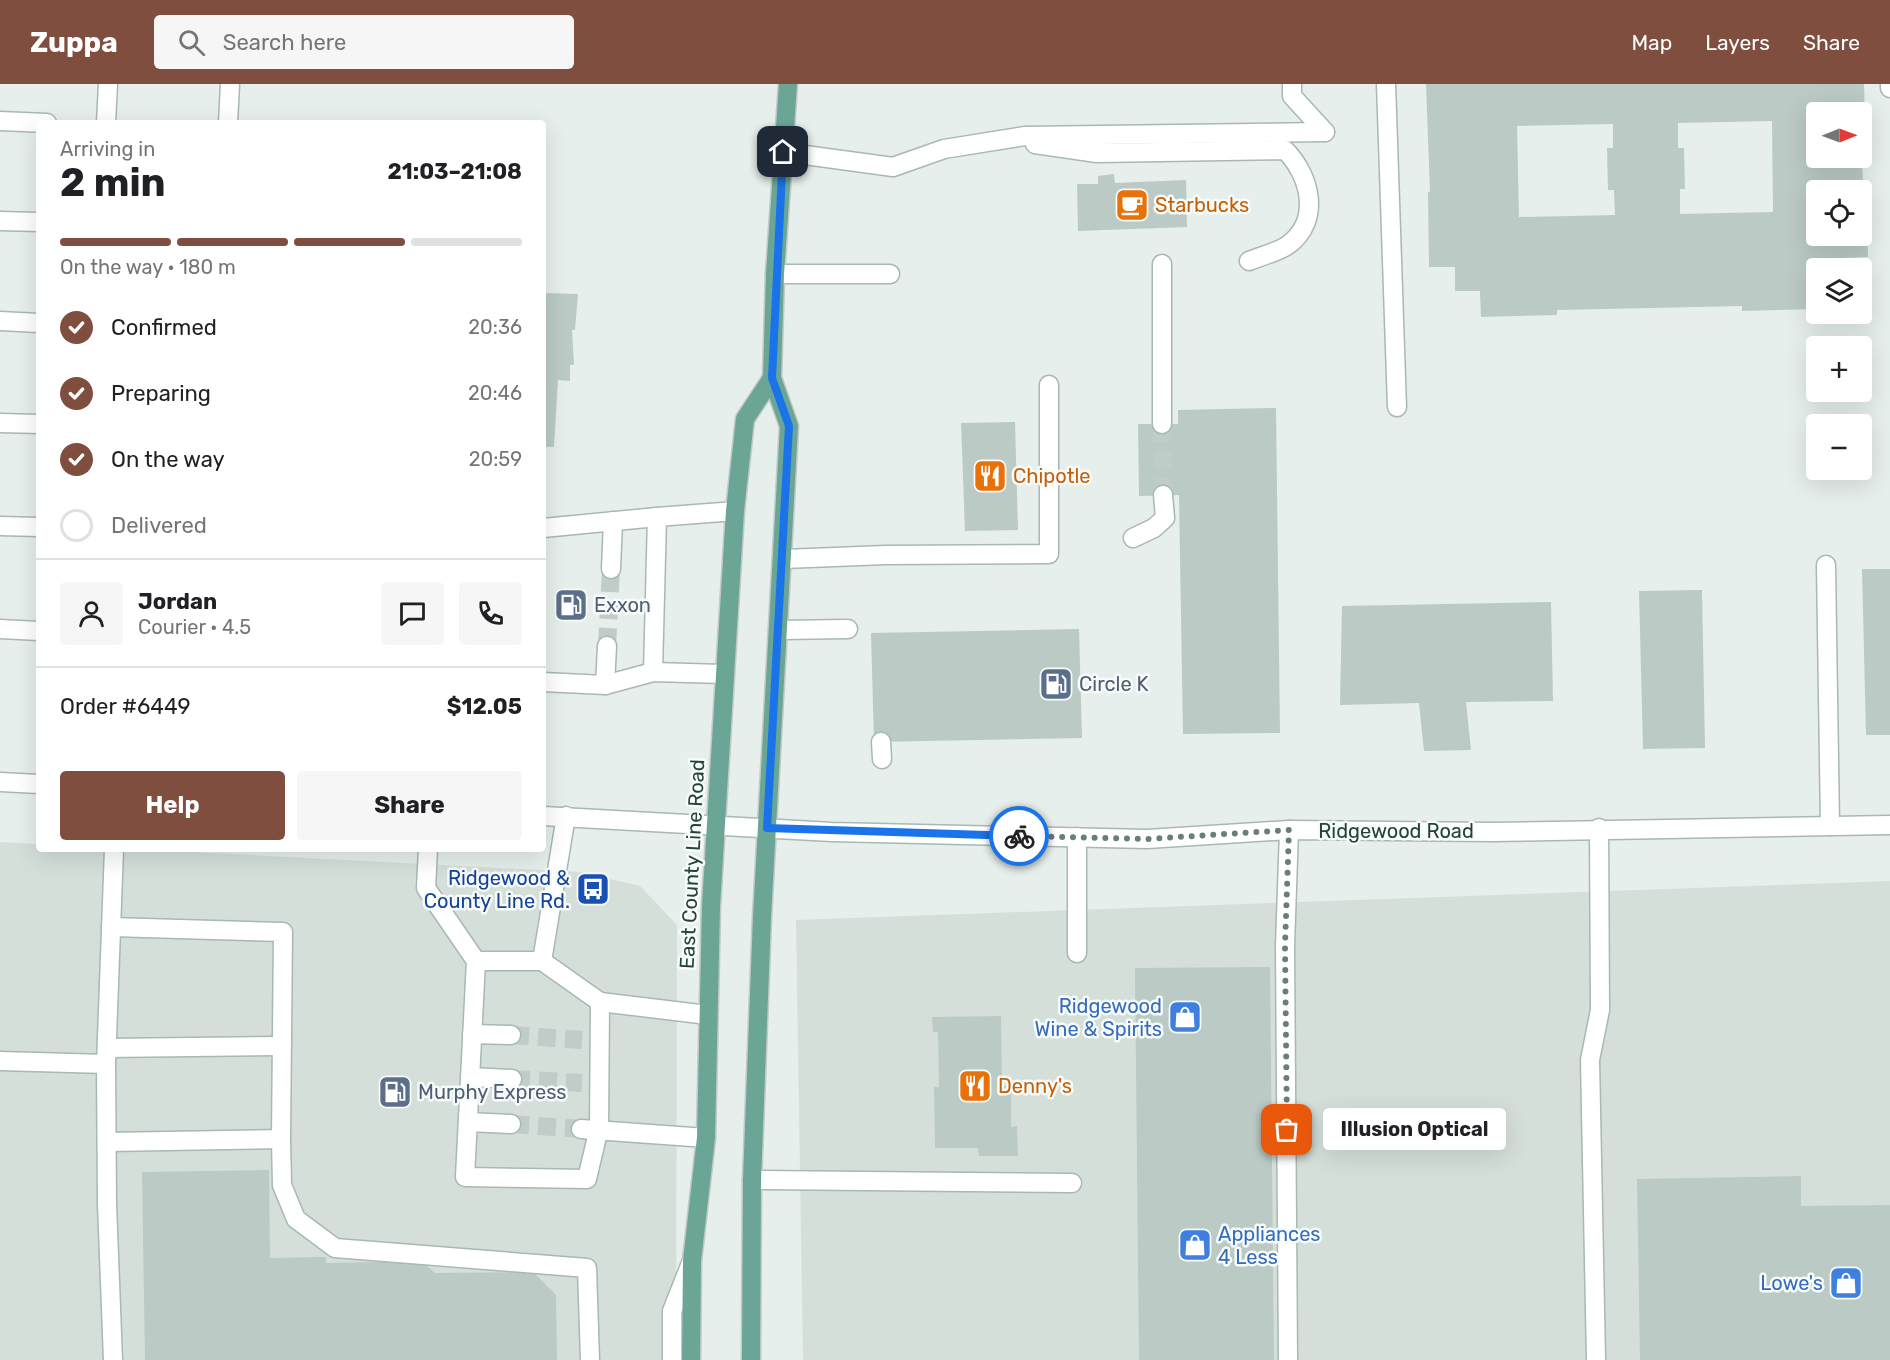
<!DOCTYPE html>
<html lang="en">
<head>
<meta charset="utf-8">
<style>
	:root { --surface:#fff; --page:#f6f6f6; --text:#202124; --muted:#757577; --line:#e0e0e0; --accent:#7f4e3f }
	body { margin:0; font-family:Rubik,sans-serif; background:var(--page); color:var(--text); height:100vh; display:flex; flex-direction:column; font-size:22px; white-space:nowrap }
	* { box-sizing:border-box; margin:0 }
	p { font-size:20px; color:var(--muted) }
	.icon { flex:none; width:33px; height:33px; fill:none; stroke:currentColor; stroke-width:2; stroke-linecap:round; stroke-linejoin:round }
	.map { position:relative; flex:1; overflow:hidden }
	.drawer { position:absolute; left:36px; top:36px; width:510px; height:732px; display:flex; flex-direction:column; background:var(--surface); border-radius:6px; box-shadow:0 6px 24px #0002 }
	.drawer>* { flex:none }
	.needle { width:39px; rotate:89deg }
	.controls { position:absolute; left:1806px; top:18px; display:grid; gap:12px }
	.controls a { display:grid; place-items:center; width:66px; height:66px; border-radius:6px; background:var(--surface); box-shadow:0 6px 24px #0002; font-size:30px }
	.pin { position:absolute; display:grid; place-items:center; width:51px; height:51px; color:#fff; margin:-26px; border-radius:12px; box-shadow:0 3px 9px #0006 }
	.courier { position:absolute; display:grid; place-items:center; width:60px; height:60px; margin:-30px; border:4px solid #1a73e8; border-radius:50%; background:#fff; color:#222; box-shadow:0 2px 8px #0007 }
	.bubble { position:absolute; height:42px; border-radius:6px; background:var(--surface); box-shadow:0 6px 24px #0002; font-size:20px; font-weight:700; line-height:42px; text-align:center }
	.headline em { font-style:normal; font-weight:700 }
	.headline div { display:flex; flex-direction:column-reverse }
	.headline { display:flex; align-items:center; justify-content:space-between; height:102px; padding:0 24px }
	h1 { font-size:39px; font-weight:700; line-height:45px }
	.bar { display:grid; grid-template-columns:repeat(4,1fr); gap:9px 6px; align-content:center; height:72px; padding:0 24px }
	.bar i { height:8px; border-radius:4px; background:var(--line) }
	.bar .on { background:var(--accent) }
	.bar p { grid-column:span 4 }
	.line { display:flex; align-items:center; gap:15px; padding:0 24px; border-top:2px solid var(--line) }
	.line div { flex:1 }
	.round { display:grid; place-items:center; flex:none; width:63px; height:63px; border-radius:6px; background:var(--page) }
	ol { padding:0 24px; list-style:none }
	li { display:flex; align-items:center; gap:18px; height:66px }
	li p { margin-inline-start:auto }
	li .icon { padding:6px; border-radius:50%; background:var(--accent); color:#fff; stroke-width:4 }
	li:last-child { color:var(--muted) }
	li i { width:33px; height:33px; border:3px solid var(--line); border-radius:50% }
	.cta { display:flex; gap:12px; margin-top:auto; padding:12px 24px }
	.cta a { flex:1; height:69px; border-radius:6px; background:var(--accent); color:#fff; font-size:24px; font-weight:700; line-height:69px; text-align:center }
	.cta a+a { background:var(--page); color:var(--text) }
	header { display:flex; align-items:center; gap:36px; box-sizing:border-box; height:84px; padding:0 30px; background:var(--accent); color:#fff }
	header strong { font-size:28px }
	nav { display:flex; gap:33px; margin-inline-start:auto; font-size:21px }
	.search { width:420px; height:54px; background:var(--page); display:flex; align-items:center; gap:15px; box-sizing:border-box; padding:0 21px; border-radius:6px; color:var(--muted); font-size:22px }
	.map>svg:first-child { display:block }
	.built { fill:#d4dfda }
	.building { fill:#bbcac4; fill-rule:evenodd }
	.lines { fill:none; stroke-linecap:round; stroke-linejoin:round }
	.minor-tunnel { stroke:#bfccc8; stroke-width:18; stroke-dasharray:18 9; stroke-linecap:butt }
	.minor-casing { stroke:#a8b8b2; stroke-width:21 }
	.major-casing { stroke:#c2cac8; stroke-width:21 }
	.minor { stroke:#fff; stroke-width:18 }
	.major { stroke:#6aa596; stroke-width:18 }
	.done { stroke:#687f78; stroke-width:6; stroke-dasharray:0 10.8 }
	.route { stroke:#1a73e8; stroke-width:8 }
	.labels { text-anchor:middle; stroke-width:5; stroke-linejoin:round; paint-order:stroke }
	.food-label { font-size:20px; fill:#c56008; stroke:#f7fbf9; text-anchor:start }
	.service-label { font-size:20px; fill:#4e5e75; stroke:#f7fbf9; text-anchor:start }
	.street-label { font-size:20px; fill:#24423a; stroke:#f7fbf9 }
	.transit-label { font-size:20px; fill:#164399; stroke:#f7fbf9; text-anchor:end }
	.shop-label { font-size:20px; fill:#366cbe; stroke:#f7fbf9; text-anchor:end }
</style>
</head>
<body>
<header>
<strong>Zuppa</strong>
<div class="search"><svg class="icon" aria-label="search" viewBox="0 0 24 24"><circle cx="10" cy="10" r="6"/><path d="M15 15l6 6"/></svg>Search here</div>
<nav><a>Map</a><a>Layers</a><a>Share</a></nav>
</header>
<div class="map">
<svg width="1890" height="1276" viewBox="0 0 1890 1276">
	<rect width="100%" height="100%" fill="#e6efeb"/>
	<g class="built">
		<polygon points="0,758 39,760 39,765 134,765 579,788 640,802 677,841 676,1276 0,1276"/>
		<polygon points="1890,797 1890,1276 803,1276 796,836"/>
	</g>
	<g class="building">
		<path d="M1426,0H1864L1866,65H1862V28H1816V74H1862L1863,97H1866L1868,173L1841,174L1842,184H1816V225L1742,227V222L1557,226V231L1481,233L1480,207H1455V183H1429L1428,108H1430ZM1772,37L1773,128L1680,130V105H1685L1684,64H1678V39ZM1613,40V64H1607L1608,106H1614L1615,131L1519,133L1517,42ZM1816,106H1862V152H1816Z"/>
		<polygon points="1114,90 1115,99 1186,96 1187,143 1078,147 1077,100 1098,100 1098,92"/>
		<polygon points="543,209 578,210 575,246 572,246 574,281 570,281 570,297 558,296 554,363 543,363"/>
		<polygon points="1276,324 1280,649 1183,650 1179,411 1139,412 1138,340 1178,340 1178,326"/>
		<polygon points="1015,338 1018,446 965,447 961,339"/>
		<polygon points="1862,485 1890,485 1890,651 1866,651"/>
		<polygon points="1702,506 1705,664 1643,665 1639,507"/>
		<polygon points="1551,518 1553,617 1466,618 1471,666 1424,667 1419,619 1340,621 1342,522"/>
		<polygon points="1079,545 1082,654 874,658 871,549"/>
		<polygon points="1270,883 1274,1276 1139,1276 1135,884"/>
		<polygon points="1001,932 1002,1002 1011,1001 1011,1043 1017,1042 1018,1072 979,1072 978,1064 935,1064 934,1003 939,1003 938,948 933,948 932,933"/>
		<polygon points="269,1086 270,1174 326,1173 326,1179 422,1177 435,1189 533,1188 556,1211 557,1276 145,1276 142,1088"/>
		<polygon points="1801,1092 1801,1122 1890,1121 1890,1276 1640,1276 1637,1095"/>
	</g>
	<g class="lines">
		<g class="minor-tunnel">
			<polyline points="1162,340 1163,411"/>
			<polyline points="607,562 611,485"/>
			<polyline points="511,951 582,956"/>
			<polyline points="512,995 582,999"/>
			<polyline points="511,1040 581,1045"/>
		</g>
		<defs>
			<g id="minor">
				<polyline points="1292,0 1292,12 1325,48"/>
				<polyline points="1386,0 1397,323"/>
				<polyline points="1890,0 1890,4"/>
				<polyline points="0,37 47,39"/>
				<polyline points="106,39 108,0"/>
				<polyline points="228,39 230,0"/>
				<path d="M1035,60L1097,69L1285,66C1310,91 1322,136 1288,161C1278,168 1261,172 1249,177"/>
				<polyline points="783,68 893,83 944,65 1025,52 1325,48"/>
				<polyline points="0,137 39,138"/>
				<polyline points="1162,180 1162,340"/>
				<polyline points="775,190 890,190"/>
				<polyline points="0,237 39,239"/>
				<polyline points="0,339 39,340"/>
				<polyline points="0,442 39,443"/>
				<polyline points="543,444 657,433"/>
				<polyline points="1133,454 1154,444 1165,434 1163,411"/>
				<polyline points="784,475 885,471 1049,470 1049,301"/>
				<polyline points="1826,481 1830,742"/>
				<polyline points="611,485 613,437"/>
				<polyline points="0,545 39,547"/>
				<polyline points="779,546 848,545"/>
				<polyline points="653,588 657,433 735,427"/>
				<polyline points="543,598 605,601 653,588 723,590"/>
				<polyline points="605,601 607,562"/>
				<polyline points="881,658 882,675"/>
				<polyline points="0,698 39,700"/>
				<polyline points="543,732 832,748 1147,755 1289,746 1492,748 1890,741"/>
				<polyline points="428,765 426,804 476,877 465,1093 587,1095 599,1044 600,918 542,877 566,732"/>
				<polyline points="1077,869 1077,753"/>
				<polyline points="476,877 542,877"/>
				<polyline points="600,918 708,931"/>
				<polyline points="472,950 511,951"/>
				<polyline points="107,964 282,962"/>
				<polyline points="0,977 106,980"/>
				<polyline points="470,993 512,995"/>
				<polyline points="468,1038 511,1040"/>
				<polyline points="581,1045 706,1054"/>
				<polyline points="281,1055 282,1101 296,1135 335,1164 587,1184 590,1276"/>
				<polyline points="107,1058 281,1055 283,848 111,843"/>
				<polyline points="752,1096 1072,1099"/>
				<polyline points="113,1276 107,1120 106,980 114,765"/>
				<polyline points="672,1276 672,1227 691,1179"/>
				<polyline points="1288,1276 1285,862 1289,746"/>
				<polyline points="1596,1276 1590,976 1600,926 1599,744"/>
			</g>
			<g id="major">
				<polyline points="691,1276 692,1177 706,1054 711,822 735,427 745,335 772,294"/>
				<polyline points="751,1276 752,1096 762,833 789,342 772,294 775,190 788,0"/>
			</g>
		</defs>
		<use href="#minor" class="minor-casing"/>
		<use href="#major" class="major-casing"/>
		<use href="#minor" class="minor"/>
		<use href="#major" class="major"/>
	</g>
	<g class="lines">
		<polyline class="done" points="1019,752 1147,755 1289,746 1285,862 1287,1046"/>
		<polyline class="route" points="783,68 772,294 789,342 767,744 1019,752"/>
	</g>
	<defs>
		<symbol id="cafe-square" viewBox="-11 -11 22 22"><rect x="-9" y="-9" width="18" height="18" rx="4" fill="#e8710a" stroke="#f7fbf9"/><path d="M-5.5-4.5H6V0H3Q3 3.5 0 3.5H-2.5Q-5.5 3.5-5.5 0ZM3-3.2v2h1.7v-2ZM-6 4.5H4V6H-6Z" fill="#fff"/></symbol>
		<symbol id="restaurant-square" viewBox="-11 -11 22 22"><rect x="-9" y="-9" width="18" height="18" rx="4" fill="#e8710a" stroke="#f7fbf9"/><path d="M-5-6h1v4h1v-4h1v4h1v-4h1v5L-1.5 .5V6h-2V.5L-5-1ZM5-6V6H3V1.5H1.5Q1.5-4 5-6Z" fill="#fff"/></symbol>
		<symbol id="fuel-square" viewBox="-11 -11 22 22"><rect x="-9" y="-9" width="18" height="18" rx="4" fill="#5c6f8a" stroke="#f7fbf9"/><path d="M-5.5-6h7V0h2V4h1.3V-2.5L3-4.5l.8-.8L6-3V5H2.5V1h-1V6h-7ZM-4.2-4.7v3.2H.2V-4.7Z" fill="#fff"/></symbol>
		<symbol id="bus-square" viewBox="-11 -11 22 22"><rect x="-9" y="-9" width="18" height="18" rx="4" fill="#1a4fb4" stroke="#f7fbf9"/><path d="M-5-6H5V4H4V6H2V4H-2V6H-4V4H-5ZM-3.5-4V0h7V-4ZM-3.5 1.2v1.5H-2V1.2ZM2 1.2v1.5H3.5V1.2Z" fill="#fff"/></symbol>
		<symbol id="shop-square" viewBox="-11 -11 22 22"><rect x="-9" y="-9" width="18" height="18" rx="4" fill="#3f7fe0" stroke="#f7fbf9"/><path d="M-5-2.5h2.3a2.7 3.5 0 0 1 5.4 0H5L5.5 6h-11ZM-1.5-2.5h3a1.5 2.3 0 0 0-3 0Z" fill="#fff"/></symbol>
	</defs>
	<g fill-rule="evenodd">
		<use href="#cafe-square" x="1113" y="102" width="38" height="38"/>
		<use href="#restaurant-square" x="971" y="373" width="38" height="38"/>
		<use href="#fuel-square" x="552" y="502" width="38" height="38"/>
		<use href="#fuel-square" x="1037" y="581" width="38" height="38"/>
		<use href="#bus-square" x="574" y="786" width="38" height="38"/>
		<use href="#shop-square" x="1166" y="914" width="38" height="38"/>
		<use href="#restaurant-square" x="956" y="983" width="38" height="38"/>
		<use href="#fuel-square" x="376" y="989" width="38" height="38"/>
		<use href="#shop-square" x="1176" y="1142" width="38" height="38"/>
		<use href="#shop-square" x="1827" y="1180" width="38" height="38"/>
	</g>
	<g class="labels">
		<g class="food-label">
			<text x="1155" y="128">Starbucks</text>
			<text x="1013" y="399">Chipotle</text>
			<text x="998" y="1009">Denny's</text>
		</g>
		<g class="service-label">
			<text x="594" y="528">Exxon</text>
			<text x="1079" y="607">Circle K</text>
			<text x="418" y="1015">Murphy Express</text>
		</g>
		<g class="street-label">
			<text x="1396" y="754">Ridgewood Road</text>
			<text transform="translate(692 780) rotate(-87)" y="7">East County Line Road</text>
		</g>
		<g class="transit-label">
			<text x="570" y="801">Ridgewood &amp;<tspan x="570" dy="23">County Line Rd.</tspan></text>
		</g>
		<g class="shop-label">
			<text x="1162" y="929">Ridgewood<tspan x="1162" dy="23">Wine &amp; Spirits</tspan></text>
			<text x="1218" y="1157" text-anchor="start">Appliances<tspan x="1218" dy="23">4 Less</tspan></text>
			<text x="1823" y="1206">Lowe's</text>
		</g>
	</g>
</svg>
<div class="controls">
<a><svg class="needle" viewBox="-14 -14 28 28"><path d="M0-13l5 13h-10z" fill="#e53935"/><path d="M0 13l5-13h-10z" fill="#757577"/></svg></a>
<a><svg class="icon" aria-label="locate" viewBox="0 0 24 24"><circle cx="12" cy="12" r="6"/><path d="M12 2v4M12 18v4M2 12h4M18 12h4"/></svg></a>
<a><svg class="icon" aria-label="layers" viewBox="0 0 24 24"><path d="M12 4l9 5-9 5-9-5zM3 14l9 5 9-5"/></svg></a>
<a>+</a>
<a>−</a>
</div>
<div class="pin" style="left:1287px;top:1046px;background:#ea580c"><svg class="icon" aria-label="bag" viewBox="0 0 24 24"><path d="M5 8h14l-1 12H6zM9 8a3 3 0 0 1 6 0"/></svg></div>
<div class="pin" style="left:783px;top:68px;background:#1f2937"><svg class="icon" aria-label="home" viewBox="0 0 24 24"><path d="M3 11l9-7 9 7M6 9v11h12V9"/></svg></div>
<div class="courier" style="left:1019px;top:752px"><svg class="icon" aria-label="bike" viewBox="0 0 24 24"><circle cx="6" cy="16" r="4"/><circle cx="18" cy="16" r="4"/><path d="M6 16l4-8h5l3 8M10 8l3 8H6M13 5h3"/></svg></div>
<div class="bubble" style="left:1323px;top:1024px;width:183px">Illusion Optical</div>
<section class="drawer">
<div class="headline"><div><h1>2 min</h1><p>Arriving in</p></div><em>21:03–21:08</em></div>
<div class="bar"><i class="on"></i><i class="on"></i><i class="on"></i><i></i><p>On the way · 180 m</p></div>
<ol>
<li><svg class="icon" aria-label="check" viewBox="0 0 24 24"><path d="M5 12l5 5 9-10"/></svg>Confirmed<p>20:36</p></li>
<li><svg class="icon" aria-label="check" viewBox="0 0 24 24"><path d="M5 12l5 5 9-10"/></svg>Preparing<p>20:46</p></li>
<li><svg class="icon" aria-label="check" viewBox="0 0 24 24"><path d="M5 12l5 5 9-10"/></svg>On the way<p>20:59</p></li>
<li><i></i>Delivered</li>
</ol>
<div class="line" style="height:108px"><a class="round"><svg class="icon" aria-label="person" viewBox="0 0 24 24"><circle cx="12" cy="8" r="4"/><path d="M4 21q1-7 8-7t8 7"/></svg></a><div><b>Jordan</b><p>Courier · 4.5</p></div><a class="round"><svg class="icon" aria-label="chat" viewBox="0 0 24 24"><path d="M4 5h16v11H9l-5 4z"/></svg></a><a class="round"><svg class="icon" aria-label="phone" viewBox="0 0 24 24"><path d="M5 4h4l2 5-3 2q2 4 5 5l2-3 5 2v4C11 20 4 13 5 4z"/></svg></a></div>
<div class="line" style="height:78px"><div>Order #6449</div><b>$12.05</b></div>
<div class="cta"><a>Help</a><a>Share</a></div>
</section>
</div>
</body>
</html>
